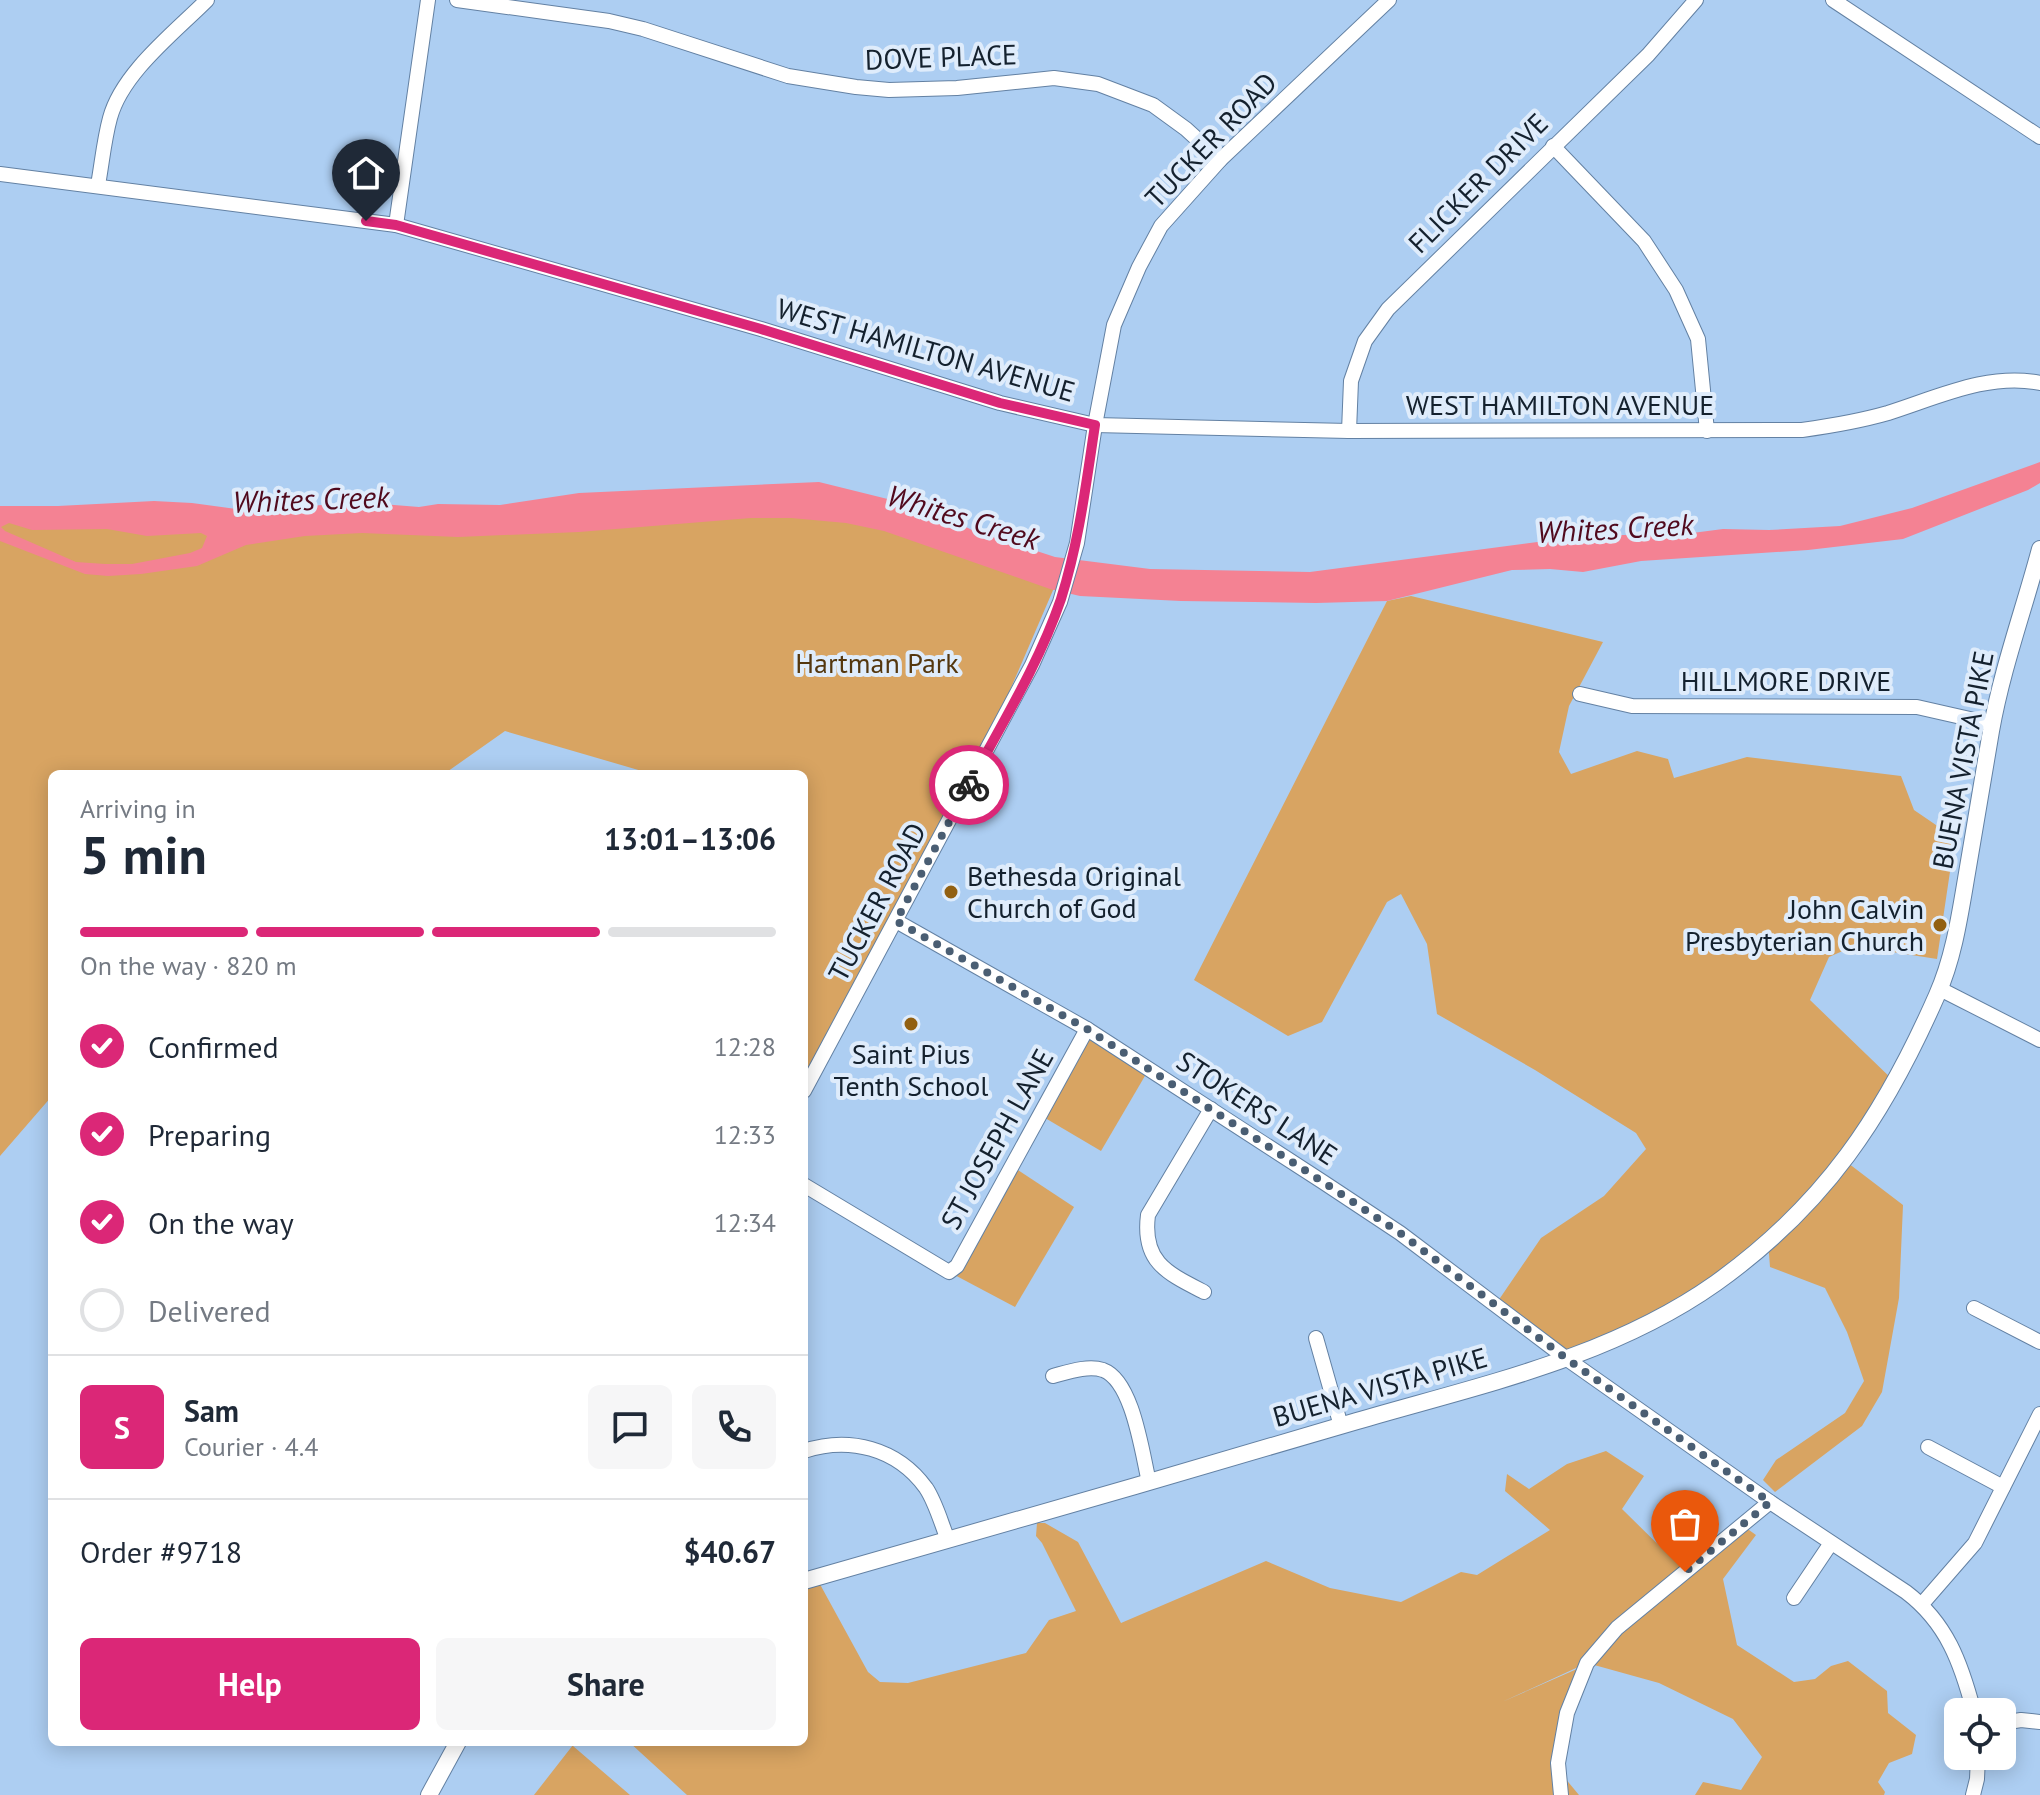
<!DOCTYPE html>
<html lang="en">
<head>
<meta charset="utf-8">
<style>
	:root { --surface:#fff; --page:#f6f6f7; --text:#1f2937; --muted:#747a83; --line:#e0e1e3; --accent:#db2777 }
	body { margin:0; font-family:"PT Sans",sans-serif; background:var(--page); color:var(--text); height:100vh; display:flex; flex-direction:column; font-size:30px; white-space:nowrap }
	* { box-sizing:border-box; margin:0 }
	p { font-size:26px; color:var(--muted) }
	.icon { flex:none; width:44px; height:44px; fill:none; stroke:currentColor; stroke-width:2; stroke-linecap:round; stroke-linejoin:round }
	.map { position:relative; flex:1; overflow:hidden }
	.panel { position:absolute; left:48px; top:770px; width:760px; height:976px; display:flex; flex-direction:column; background:var(--surface); border-radius:12px; box-shadow:0 4px 20px #0003 }
	.panel>* { flex:none }
	.fabs { position:absolute; left:1944px; top:1698px; display:grid; gap:16px }
	.fabs a { display:grid; place-items:center; width:72px; height:72px; border-radius:12px; background:var(--surface); box-shadow:0 4px 20px #0003; font-size:40px }
	.pin { position:absolute; display:grid; place-items:center; width:68px; height:68px; color:#fff; margin:-82px -34px; border-radius:50% 50% 50% 0; rotate:-45deg; box-shadow:0 0 8px #0007 }
	.pin .icon { rotate:45deg }
	.courier { position:absolute; display:grid; place-items:center; width:80px; height:80px; margin:-40px; border:6px solid #db2777; border-radius:50%; background:#fff; color:#222; box-shadow:0 2px 10px #0007 }
	.overview em { font-style:normal; font-weight:700 }
	.overview div { display:flex; flex-direction:column-reverse }
	.overview { display:flex; align-items:center; justify-content:space-between; height:136px; padding:0 32px }
	h1 { font-size:52px; font-weight:700; line-height:60px }
	.bar { display:grid; grid-template-columns:repeat(4,1fr); gap:12px 8px; align-content:center; height:96px; padding:0 32px }
	.bar i { height:10px; border-radius:6px; background:var(--line) }
	.bar .selected { background:var(--accent) }
	.bar p { grid-column:span 4 }
	.line { display:flex; align-items:center; gap:20px; padding:0 32px; border-top:2px solid var(--line) }
	.line div { flex:1 }
	.round { display:grid; place-items:center; flex:none; width:84px; height:84px; border-radius:12px; background:var(--page) }
	ol { padding:0 32px; list-style:none }
	li { display:flex; align-items:center; gap:24px; height:88px }
	li p { margin-inline-start:auto }
	li .icon { padding:8px; border-radius:50%; background:var(--accent); color:#fff; stroke-width:4 }
	li:last-child { color:var(--muted) }
	li i { width:44px; height:44px; border:4px solid var(--line); border-radius:50% }
	.action { display:flex; gap:16px; margin-top:auto; padding:16px 32px }
	.action a { flex:1; height:92px; border-radius:12px; background:var(--accent); color:#fff; font-size:32px; font-weight:700; line-height:92px; text-align:center }
	.action a+a { background:var(--page); color:var(--text) }
	.map>svg:first-child { display:block }
	.green { fill:#d8a462 }
	.water { fill:#f48293; fill-rule:evenodd }
	.lines { fill:none; stroke-linecap:round; stroke-linejoin:round }
	.minor-casing { stroke:#6381a3; stroke-width:16 }
	.major-casing { stroke:#6381a3; stroke-width:18 }
	.minor { stroke:#fff; stroke-width:14 }
	.major { stroke:#fff; stroke-width:16 }
	.done { stroke:#4a5e73; stroke-width:8; stroke-dasharray:0 14.4 }
	.route { stroke:#db2777; stroke-width:10 }
	.poi-dot { fill:#926011; stroke:#dfecfb; stroke-width:3 }
	.labels { text-anchor:middle; stroke-width:8; stroke-linejoin:round; paint-order:stroke }
	.street-label { font-size:28px; fill:#14212e; stroke:#dfecfb }
	.park-label { font-size:28px; fill:#54370e; stroke:#dfecfb }
	.poi-label { font-size:28px; fill:#14212e; stroke:#dfecfb; text-anchor:start }
	.water-label { font-size:30px; font-style:italic; fill:#510a1d; stroke:#dfecfb }
</style>
</head>
<body>
<div class="map">
<svg width="2040" height="1795" viewBox="0 0 2040 1795">
	<rect width="100%" height="100%" fill="#adcef2"/>
	<g class="green">
		<polygon points="645,507 870,521 1054,588 998,718 804,1081 804,774 652,774 505,731 444,774 52,774 52,1096 0,1156 0,519"/>
		<polygon points="1411,596 1603,642 1569,706 1559,752 1571,774 1637,751 1668,759 1674,778 1747,757 1901,776 1914,810 1955,838 1937,959 1854,946 1829,957 1810,1000 1895,1082 1844,1160 1903,1205 1899,1298 1882,1392 1862,1426 1775,1492 1763,1480 1776,1460 1845,1413 1864,1381 1847,1332 1825,1288 1770,1267 1768,1241 1715,1283 1567,1359 1496,1304 1541,1238 1604,1196 1646,1149 1636,1133 1535,1070 1437,1014 1427,944 1401,894 1387,902 1322,1022 1288,1036 1194,980 1387,601"/>
		<polygon points="1087,1029 1149,1069 1101,1151 1040,1115"/>
		<polygon points="1012,1166 1074,1207 1015,1307 949,1272"/>
		<polygon points="1606,1451 1644,1476 1622,1509 1685,1571 1742,1525 1756,1535 1723,1579 1737,1645 1794,1682 1815,1679 1831,1666 1848,1661 1887,1691 1888,1713 1916,1735 1912,1754 1889,1763 1878,1782 1885,1792 1884,1795 1695,1795 1703,1782 1741,1790 1762,1757 1733,1719 1659,1683 1587,1663 1502,1702 1586,1665 1559,1771 1579,1795 687,1795 629,1742 804,1742 804,1581 816,1577 868,1672 880,1682 908,1683 1026,1653 1049,1620 1076,1611 1042,1543 1036,1536 1037,1523 1045,1523 1078,1542 1121,1623 1266,1561 1330,1588 1401,1602 1461,1572 1477,1575 1550,1530 1505,1491 1507,1474 1529,1489 1567,1464"/>
		<polygon points="573,1745 573,1746 630,1795 534,1795"/>
	</g>
	<path class="water" d="M2040,462V483L2028,490L1903,539L1808,550L1641,561L1583,572L1550,569L1512,570L1387,601L1316,603L1181,601L1080,596L1050,589L884,531L846,523L791,518H751L579,532L458,537L362,533L305,536L246,545L197,566L141,574L108,576L85,574L0,541V506H58L154,501L192,503L251,511L357,502L419,507L438,504L500,505L579,493L819,482L932,510L972,530L1055,557L1150,569L1310,572L1553,540L1623,535H1677L1723,529L1769,530L1840,526L1912,508ZM9,523L32,530L107,529L147,536L201,533L207,536L202,548L190,553L132,564H105L76,562L5,531L1,527Z"/>
	<g class="lines">
		<defs>
			<g id="minor">
				<polyline points="457,0 609,21 643,29 788,76 856,87 889,90 957,88 1054,78 1098,84 1153,105 1186,129 1220,160"/>
				<polyline points="1833,0 2040,137"/>
				<polyline points="1553,146 1644,241 1676,290 1698,339 1707,431"/>
				<path d="M0,174L396,225L761,329L1000,403L1095,425L1349,431L1802,430C1831,426 1860,421 1888,413C1936,398 1989,372 2040,383"/>
				<path d="M98,185C102,163 104,140 110,118C122,73 174,33 207,0"/>
				<polyline points="396,225 428,0"/>
				<polyline points="1349,431 1351,381 1365,341 1388,309 1648,55 1696,0"/>
				<polyline points="1580,694 1632,706 1917,707 1992,724"/>
				<path d="M896,921L1087,1029L1323,1182L1400,1233L1567,1359L1770,1502L1906,1592C1947,1623 1961,1663 1974,1712"/>
				<polyline points="1940,989 2040,1040"/>
				<polyline points="804,1091 1032,665 1060,602 1077,543 1095,425 1114,325 1139,267 1161,226 1220,160 1389,0"/>
				<polyline points="804,1185 949,1272 957,1266 1087,1029"/>
				<path d="M1204,1292C1167,1273 1142,1262 1148,1215L1211,1109"/>
				<polyline points="1974,1308 2040,1342"/>
				<polyline points="1316,1338 1341,1426"/>
				<path d="M1053,1376C1068,1372 1088,1365 1103,1370C1133,1381 1142,1453 1149,1482"/>
				<polyline points="1928,1447 2003,1487"/>
				<path d="M804,1451C849,1436 897,1448 926,1488C936,1503 941,1523 948,1540"/>
				<polyline points="1794,1598 1831,1543"/>
				<polyline points="1922,1604 1975,1543 2040,1414"/>
				<polyline points="2002,1723 2021,1720 2040,1722"/>
				<polyline points="1561,1795 1558,1763 1567,1713 1587,1663 1617,1628 1770,1502"/>
				<polyline points="1973,1795 1977,1779 1978,1756"/>
			</g>
			<g id="major">
				<path d="M804,1581C989,1528 1173,1476 1357,1421C1480,1385 1610,1358 1716,1283C1825,1205 1884,1116 1937,995C1954,957 1960,914 1967,873C1975,826 1983,778 1991,731C2002,669 2024,609 2040,549"/>
				<polyline points="429,1795 458,1742"/>
			</g>
		</defs>
		<use href="#minor" class="minor-casing"/>
		<use href="#major" class="major-casing"/>
		<use href="#minor" class="minor"/>
		<use href="#major" class="major"/>
	</g>
	<g class="lines">
		<polyline class="done" points="969,785 896,921 1087,1029 1323,1182 1400,1233 1567,1359 1770,1502 1685,1572"/>
		<path class="route" d="M366,221L396,225L761,329L1000,403L1095,425C1086,484 1079,542 1061,599C1039,664 1001,725 969,785"/>
	</g>
	<g class="poi-dot">
		<circle cx="951" cy="892" r="8"/>
		<circle cx="1940" cy="925" r="8"/>
		<circle cx="911" cy="1024" r="8"/>
	</g>
	<g class="labels">
		<g class="street-label">
			<text transform="translate(941 57) rotate(-2)" y="10">DOVE PLACE</text>
			<text transform="translate(1211 140) rotate(-46)" y="10">TUCKER ROAD</text>
			<text transform="translate(1478 183) rotate(-45)" y="10">FLICKER DRIVE</text>
			<text transform="translate(926 350) rotate(16)" y="10">WEST HAMILTON AVENUE</text>
			<text x="1560" y="415">WEST HAMILTON AVENUE</text>
			<text x="1786" y="691">HILLMORE DRIVE</text>
			<text transform="translate(1963 760) rotate(-79)" y="10">BUENA VISTA PIKE</text>
			<text transform="translate(877 902) rotate(-62)" y="10">TUCKER ROAD</text>
			<text transform="translate(1257 1108) rotate(33)" y="10">STOKERS LANE</text>
			<text transform="translate(997 1139) rotate(-61)" y="10">ST JOSEPH LANE</text>
			<text transform="translate(1380 1387) rotate(-16)" y="10">BUENA VISTA PIKE</text>
		</g>
		<g class="park-label">
			<text x="877" y="673">Hartman Park</text>
		</g>
		<g class="poi-label">
			<text x="967" y="886">Bethesda Original<tspan x="967" dy="32">Church of God</tspan></text>
			<text x="1924" y="919" text-anchor="end">John Calvin<tspan x="1924" dy="32">Presbyterian Church</tspan></text>
			<text x="911" y="1064" text-anchor="middle">Saint Pius<tspan x="911" dy="32">Tenth School</tspan></text>
		</g>
		<g class="water-label">
			<text transform="translate(311 500) rotate(-2)" y="10">Whites Creek</text>
			<text transform="translate(963 518) rotate(17)" y="10">Whites Creek</text>
			<text transform="translate(1615 529) rotate(-3)" y="10">Whites Creek</text>
		</g>
	</g>
</svg>
<div class="fabs">
<a><svg class="icon" aria-label="locate" viewBox="0 0 24 24"><circle cx="12" cy="12" r="6"/><path d="M12 2v4M12 18v4M2 12h4M18 12h4"/></svg></a>
</div>
<div class="pin" style="left:1685px;top:1572px;background:#ea580c"><svg class="icon" aria-label="bag" viewBox="0 0 24 24"><path d="M5 8h14l-1 12H6zM9 8a3 3 0 0 1 6 0"/></svg></div>
<div class="pin" style="left:366px;top:221px;background:#1f2937"><svg class="icon" aria-label="home" viewBox="0 0 24 24"><path d="M3 11l9-7 9 7M6 9v11h12V9"/></svg></div>
<div class="courier" style="left:969px;top:785px"><svg class="icon" aria-label="bike" viewBox="0 0 24 24"><circle cx="6" cy="16" r="4"/><circle cx="18" cy="16" r="4"/><path d="M6 16l4-8h5l3 8M10 8l3 8H6M13 5h3"/></svg></div>
<section class="panel">
<div class="overview"><div><h1>5 min</h1><p>Arriving in</p></div><em>13:01–13:06</em></div>
<div class="bar"><i class="selected"></i><i class="selected"></i><i class="selected"></i><i></i><p>On the way · 820 m</p></div>
<ol>
<li><svg class="icon" aria-label="check" viewBox="0 0 24 24"><path d="M5 12l5 5 9-10"/></svg>Confirmed<p>12:28</p></li>
<li><svg class="icon" aria-label="check" viewBox="0 0 24 24"><path d="M5 12l5 5 9-10"/></svg>Preparing<p>12:33</p></li>
<li><svg class="icon" aria-label="check" viewBox="0 0 24 24"><path d="M5 12l5 5 9-10"/></svg>On the way<p>12:34</p></li>
<li><i></i>Delivered</li>
</ol>
<div class="line" style="height:144px"><b class="round" style="background:var(--accent);color:#fff">S</b><div><b>Sam</b><p>Courier · 4.4</p></div><a class="round"><svg class="icon" aria-label="chat" viewBox="0 0 24 24"><path d="M4 5h16v11H9l-5 4z"/></svg></a><a class="round"><svg class="icon" aria-label="phone" viewBox="0 0 24 24"><path d="M5 4h4l2 5-3 2q2 4 5 5l2-3 5 2v4C11 20 4 13 5 4z"/></svg></a></div>
<div class="line" style="height:104px"><div>Order #9718</div><b>$40.67</b></div>
<div class="action"><a>Help</a><a>Share</a></div>
</section>
</div>
</body>
</html>
